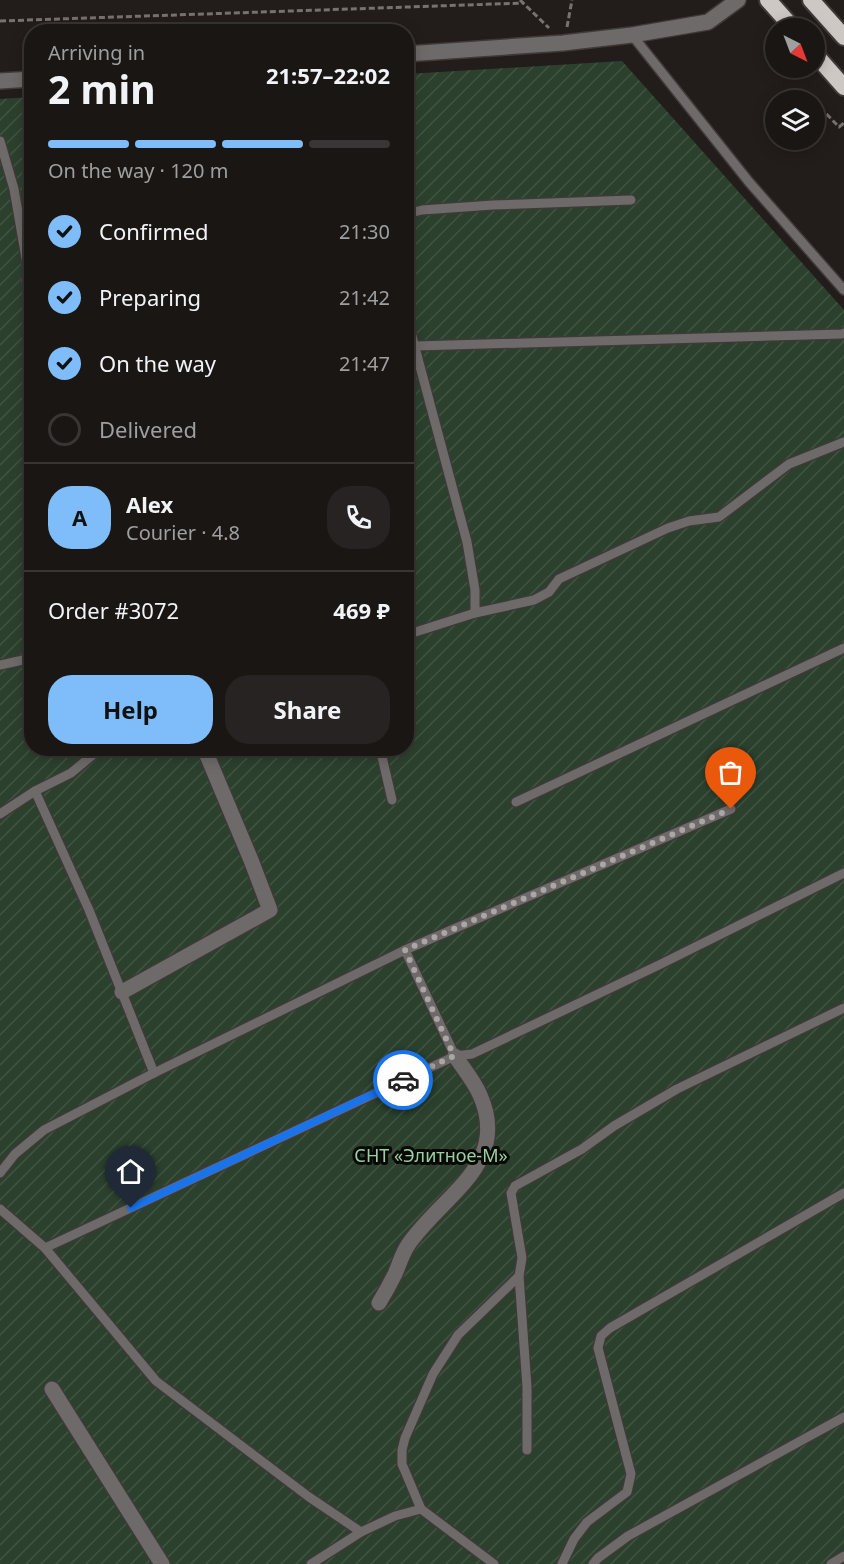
<!DOCTYPE html>
<html lang="en">
<head>
<meta charset="utf-8">
<style>
	:root { --surface:#1a1614; --page:#272322; --text:#f1f3f6; --muted:#9f9fa0; --line:#383534; --accent:#7fbdfa }
	body { margin:0; font-family:"Noto Sans",sans-serif; background:var(--page); color:var(--text); height:100vh; display:flex; flex-direction:column; font-size:22px; white-space:nowrap }
	* { box-sizing:border-box; margin:0 }
	p { font-size:20px; color:var(--muted) }
	.icon { flex:none; width:33px; height:33px; fill:none; stroke:currentColor; stroke-width:2; stroke-linecap:round; stroke-linejoin:round }
	.map { position:relative; flex:1; overflow:hidden }
	.details { position:absolute; left:24px; top:24px; width:390px; height:732px; display:flex; flex-direction:column; background:var(--surface); border-radius:24px; box-shadow:0 3px 15px #0003,0 0 0 2px var(--line) }
	.details>* { flex:none }
	.needle { width:39px; rotate:138deg }
	.fabs { position:absolute; left:765px; top:18px; display:grid; gap:12px }
	.fabs a { display:grid; place-items:center; width:60px; height:60px; border-radius:50%; background:var(--surface); box-shadow:0 3px 15px #0003,0 0 0 2px var(--line); font-size:30px }
	.pin { position:absolute; display:grid; place-items:center; width:51px; height:51px; color:#fff; margin:-62px -26px; border-radius:50% 50% 50% 0; rotate:-45deg; box-shadow:0 0 6px #0007 }
	.pin .icon { rotate:45deg }
	.courier { position:absolute; display:grid; place-items:center; width:60px; height:60px; margin:-30px; border:4px solid #1a73e8; border-radius:50%; background:#fff; color:#222; box-shadow:0 2px 8px #0007 }
	.headline em { font-style:normal; font-weight:700 }
	.headline div { display:flex; flex-direction:column-reverse }
	.headline { display:flex; align-items:center; justify-content:space-between; height:102px; padding:0 24px }
	h1 { font-size:39px; font-weight:700; line-height:45px }
	.bar { display:grid; grid-template-columns:repeat(4,1fr); gap:9px 6px; align-content:center; height:72px; padding:0 24px }
	.bar i { height:8px; border-radius:4px; background:var(--line) }
	.bar .active { background:var(--accent) }
	.bar p { grid-column:span 4 }
	.line { display:flex; align-items:center; gap:15px; padding:0 24px; border-top:2px solid var(--line) }
	.line div { flex:1 }
	.round { display:grid; place-items:center; flex:none; width:63px; height:63px; border-radius:24px; background:var(--page) }
	ol { padding:0 24px; list-style:none }
	li { display:flex; align-items:center; gap:18px; height:66px }
	li p { margin-inline-start:auto }
	li .icon { padding:6px; border-radius:50%; background:var(--accent); color:#111; stroke-width:4 }
	li:last-child { color:var(--muted) }
	li i { width:33px; height:33px; border:3px solid var(--line); border-radius:50% }
	.action { display:flex; gap:12px; margin-top:auto; padding:12px 24px }
	.action a { flex:1; height:69px; border-radius:24px; background:var(--accent); color:#111; font-size:24px; font-weight:700; line-height:69px; text-align:center }
	.action a+a { background:var(--page); color:var(--text) }
	.map>svg:first-child { display:block }
	.garden { fill:url(#garden-furrows) }
	.lines { fill:none; stroke-linecap:round; stroke-linejoin:round }
	.service-casing { stroke:#3f3a38; stroke-width:12 }
	.minor-casing { stroke:#3f3a38; stroke-width:18 }
	.tertiary-casing { stroke:#3f3a38; stroke-width:18 }
	.trunk-casing { stroke:#3f3a38; stroke-width:20 }
	.path { stroke:#767270; stroke-width:3; stroke-dasharray:6 3; stroke-linecap:butt }
	.service { stroke:#6d6a69; stroke-width:9 }
	.minor { stroke:#6d6a69; stroke-width:15 }
	.tertiary { stroke:#6d6a69; stroke-width:15 }
	.trunk { stroke:#cdc8c4; stroke-width:16 }
	.done { stroke:#a9a6a4; stroke-width:6; stroke-dasharray:0 10.8 }
	.route { stroke:#1a73e8; stroke-width:8 }
	.labels { text-anchor:middle; stroke-width:6; stroke-linejoin:round; paint-order:stroke }
	.park-label { font-size:18px; fill:#95d29f; stroke:#0a0807 }
</style>
</head>
<body>
<div class="map">
<svg width="844" height="1564" viewBox="0 0 844 1564">
	<defs>
		<pattern id="garden-furrows" width="10" height="10" patternUnits="userSpaceOnUse" patternTransform="scale(1.5)"><rect width="10" height="10" fill="#2b412e"/><path d="M-1 1l2-2M0 10L10 0M9 11l2-2" fill="none" stroke="#405442"/></pattern>
	</defs>
	<rect width="100%" height="100%" fill="#221d1b"/>
	<polygon class="garden" points="622,61 844,310 844,1564 0,1564 0,99 31,97 32,748 406,748 407,74"/>
	<g class="lines">
		<defs>
			<g id="service">
				<polyline points="632,35 749,182 844,290"/>
				<polyline points="0,141 14,189 32,293"/>
				<polyline points="406,214 422,210 493,205 631,200"/>
				<polyline points="406,314 467,542 475,590 475,613"/>
				<polyline points="416,346 842,334 844,333"/>
				<polyline points="406,635 475,613 534,600 549,592 559,579 668,528 689,521 719,517 789,464 844,442"/>
				<polyline points="0,665 32,658"/>
				<polyline points="380,748 392,800"/>
				<polyline points="35,791 89,910 154,1073"/>
				<polyline points="516,802 844,648"/>
				<polyline points="0,814 35,791 71,773 101,748"/>
				<polyline points="405,950 731,809"/>
				<polyline points="0,1173 15,1154 44,1130 154,1073 405,950 455,1056"/>
				<polyline points="0,1209 45,1248 455,1056 472,1054 661,964 844,873"/>
				<polyline points="45,1248 156,1381 309,1497 361,1532 395,1516 421,1509 494,1564"/>
				<polyline points="527,1450 527,1387 519,1276 522,1258 511,1193 515,1186 582,1149 614,1126 677,1089 844,1008"/>
				<polyline points="421,1509 402,1464 402,1450 405,1438 433,1374 458,1335 519,1276"/>
				<polyline points="311,1564 361,1532"/>
				<polyline points="562,1564 574,1539 587,1522 627,1492 631,1474 598,1348 601,1336 610,1328 844,1193"/>
				<polyline points="593,1564 598,1558 628,1536 844,1417"/>
				<polyline points="831,1564 844,1556"/>
			</g>
			<g id="minor">
				<polyline points="29,280 32,280"/>
				<polyline points="122,992 270,910 251,860 204,748"/>
				<path d="M379,1303C385,1293 390,1284 395,1274C399,1265 402,1254 408,1245C442,1195 511,1165 480,1095C474,1081 463,1068 455,1056"/>
				<polyline points="52,1389 162,1564"/>
			</g>
			<g id="tertiary">
				<polyline points="406,54 563,43 632,35 708,22 738,0"/>
				<polyline points="0,81 32,79"/>
			</g>
			<g id="trunk">
				<polyline points="768,0 793,28"/>
				<polyline points="811,0 844,37"/>
				<polyline points="814,53 844,87"/>
			</g>
		</defs>
		<use href="#service" class="service-casing"/>
		<use href="#minor" class="minor-casing"/>
		<use href="#tertiary" class="tertiary-casing"/>
		<use href="#trunk" class="trunk-casing"/>
		<g class="path">
			<polyline points="520,0 549,28"/>
			<polyline points="0,21 524,3"/>
			<polyline points="567,27 572,0"/>
			<polyline points="814,101 839,127 844,123"/>
		</g>
		<use href="#service" class="service"/>
		<use href="#minor" class="minor"/>
		<use href="#tertiary" class="tertiary"/>
		<use href="#trunk" class="trunk"/>
	</g>
	<g class="lines">
		<polyline class="done" points="403,1080 454,1056 405,950 731,809"/>
		<polyline class="route" points="131,1208 403,1080"/>
	</g>
	<g class="labels">
		<g class="park-label">
			<text x="431" y="1162">СНТ «Элитное-М»</text>
		</g>
	</g>
</svg>
<div class="fabs">
<a><svg class="needle" viewBox="-14 -14 28 28"><path d="M0-13l5 13h-10z" fill="#e53935"/><path d="M0 13l5-13h-10z" fill="#9f9fa0"/></svg></a>
<a><svg class="icon" aria-label="layers" viewBox="0 0 24 24"><path d="M12 4l9 5-9 5-9-5zM3 14l9 5 9-5"/></svg></a>
</div>
<div class="pin" style="left:731px;top:809px;background:#ea580c"><svg class="icon" aria-label="bag" viewBox="0 0 24 24"><path d="M5 8h14l-1 12H6zM9 8a3 3 0 0 1 6 0"/></svg></div>
<div class="pin" style="left:131px;top:1208px;background:#1f2937"><svg class="icon" aria-label="home" viewBox="0 0 24 24"><path d="M3 11l9-7 9 7M6 9v11h12V9"/></svg></div>
<div class="courier" style="left:403px;top:1080px"><svg class="icon" aria-label="car" viewBox="0 0 24 24"><path d="M5 17H2v-5l4-1 3-4h7l3 4 3 1v5h-3M9 17h6M6 11h13"/><circle cx="7" cy="17" r="2"/><circle cx="17" cy="17" r="2"/></svg></div>
<section class="details">
<div class="headline"><div><h1>2 min</h1><p>Arriving in</p></div><em>21:57–22:02</em></div>
<div class="bar"><i class="active"></i><i class="active"></i><i class="active"></i><i></i><p>On the way · 120 m</p></div>
<ol>
<li><svg class="icon" aria-label="check" viewBox="0 0 24 24"><path d="M5 12l5 5 9-10"/></svg>Confirmed<p>21:30</p></li>
<li><svg class="icon" aria-label="check" viewBox="0 0 24 24"><path d="M5 12l5 5 9-10"/></svg>Preparing<p>21:42</p></li>
<li><svg class="icon" aria-label="check" viewBox="0 0 24 24"><path d="M5 12l5 5 9-10"/></svg>On the way<p>21:47</p></li>
<li><i></i>Delivered</li>
</ol>
<div class="line" style="height:108px"><b class="round" style="background:var(--accent);color:#111">A</b><div><b>Alex</b><p>Courier · 4.8</p></div><a class="round"><svg class="icon" aria-label="phone" viewBox="0 0 24 24"><path d="M5 4h4l2 5-3 2q2 4 5 5l2-3 5 2v4C11 20 4 13 5 4z"/></svg></a></div>
<div class="line" style="height:78px"><div>Order #3072</div><b>469 ₽</b></div>
<div class="action"><a>Help</a><a>Share</a></div>
</section>
</div>
</body>
</html>
